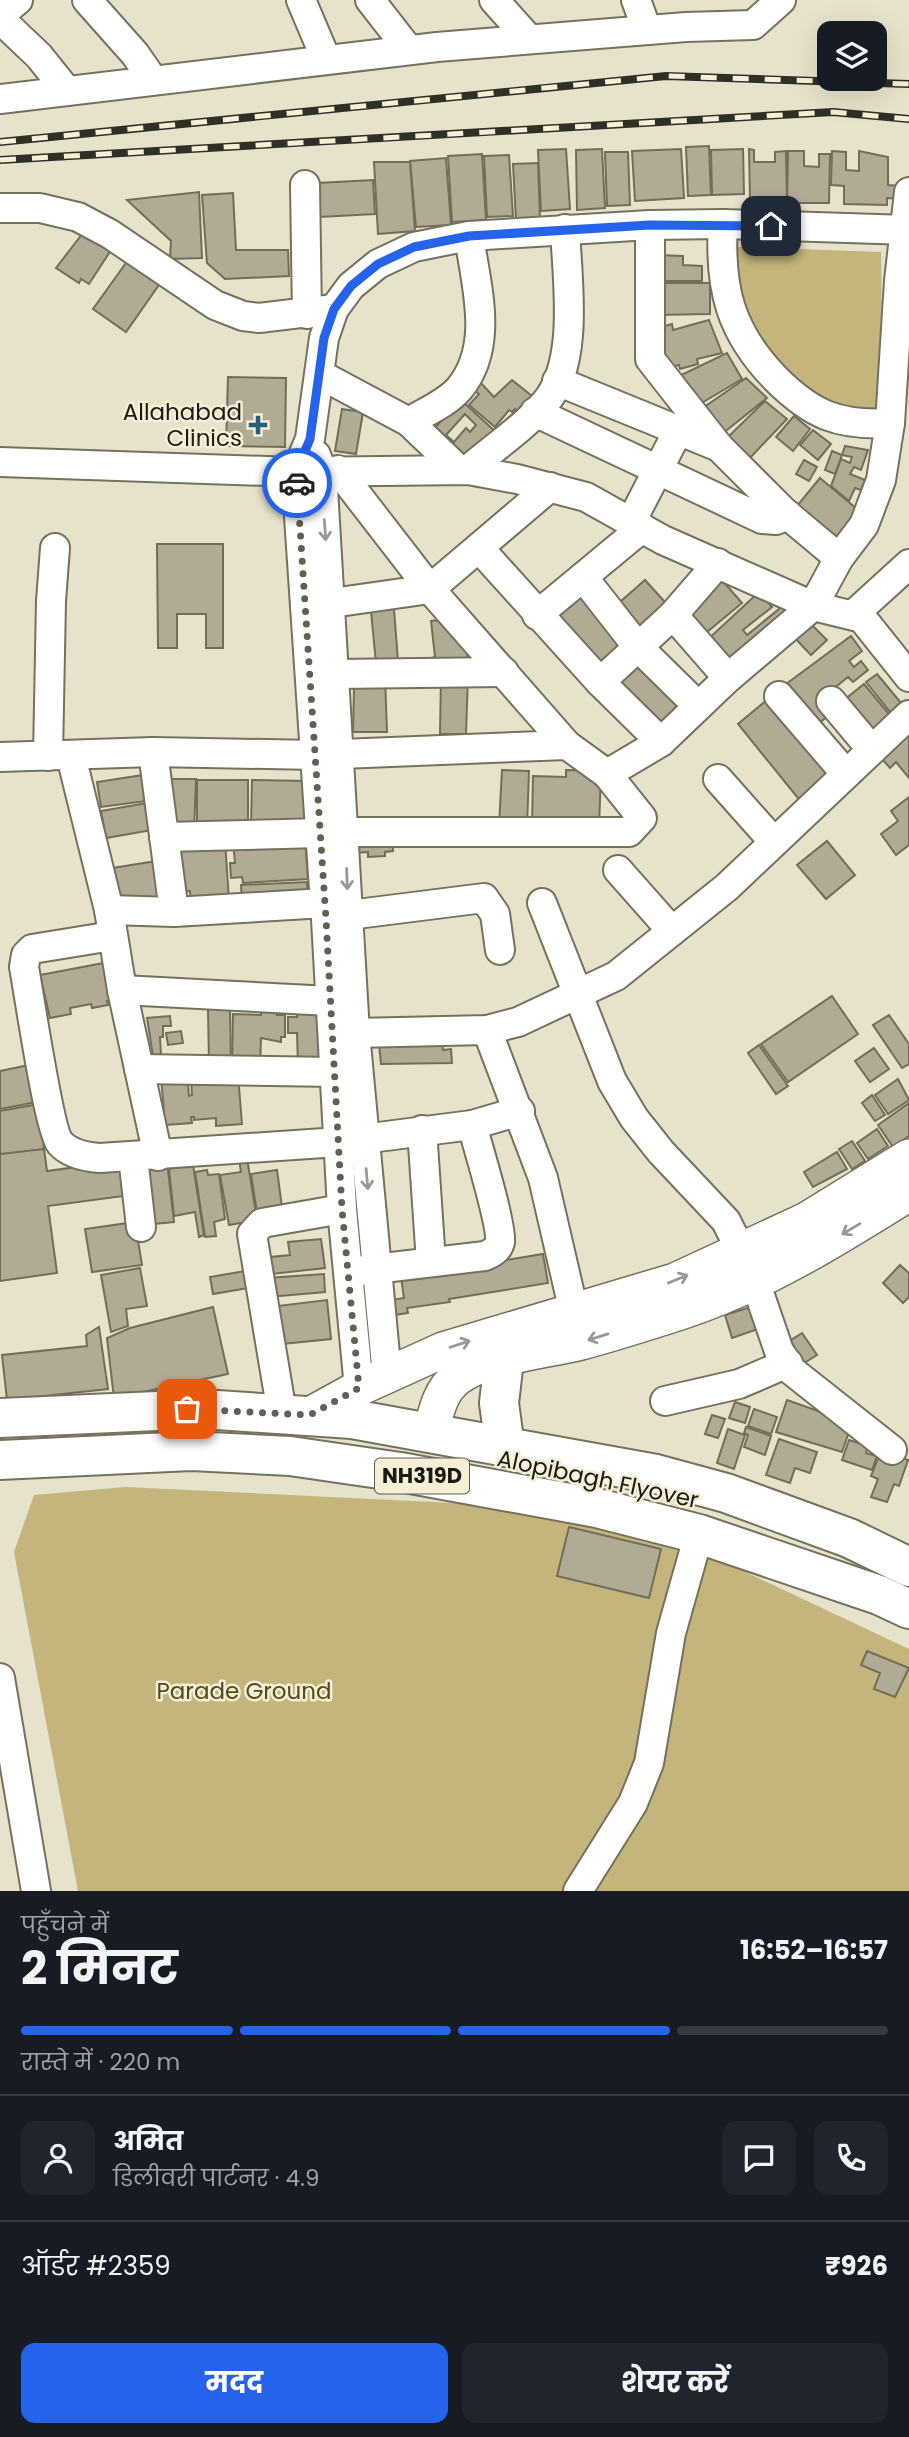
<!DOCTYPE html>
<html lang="hi">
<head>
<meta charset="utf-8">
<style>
	:root { --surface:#171b24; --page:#20242c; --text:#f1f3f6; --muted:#9ea1a6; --line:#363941; --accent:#2563eb }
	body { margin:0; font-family:Poppins,"Noto Sans Devanagari",sans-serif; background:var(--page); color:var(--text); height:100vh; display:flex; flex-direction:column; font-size:26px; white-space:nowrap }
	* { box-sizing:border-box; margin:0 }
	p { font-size:23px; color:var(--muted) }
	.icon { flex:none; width:38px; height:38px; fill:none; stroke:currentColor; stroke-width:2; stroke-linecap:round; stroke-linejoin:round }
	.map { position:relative; height:1891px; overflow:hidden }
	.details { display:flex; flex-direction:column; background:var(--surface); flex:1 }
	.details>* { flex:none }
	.buttons { position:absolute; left:817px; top:21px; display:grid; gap:14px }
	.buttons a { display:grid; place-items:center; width:70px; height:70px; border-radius:14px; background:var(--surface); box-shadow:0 7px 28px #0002; font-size:35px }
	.pin { position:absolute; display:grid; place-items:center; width:60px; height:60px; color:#fff; margin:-30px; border-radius:14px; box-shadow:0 4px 10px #0006 }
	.courier { position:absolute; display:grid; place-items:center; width:70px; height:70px; margin:-35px; border:5px solid #2563eb; border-radius:50%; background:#fff; color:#222; box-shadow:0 2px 9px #0007 }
	.summary em { font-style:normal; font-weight:700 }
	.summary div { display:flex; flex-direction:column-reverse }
	.summary { display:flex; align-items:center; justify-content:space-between; height:119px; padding:0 21px }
	h1 { font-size:46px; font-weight:700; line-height:52px }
	.bar { display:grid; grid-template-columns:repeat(4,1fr); gap:10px 7px; align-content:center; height:84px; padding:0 21px }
	.bar i { height:9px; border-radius:5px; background:var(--line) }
	.bar .on { background:var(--accent) }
	.bar p { grid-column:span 4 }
	.line { display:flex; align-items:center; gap:18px; padding:0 21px; border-top:2px solid var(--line) }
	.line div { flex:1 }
	.round { display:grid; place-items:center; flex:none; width:74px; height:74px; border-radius:14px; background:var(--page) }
	.cta { display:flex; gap:14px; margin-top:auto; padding:14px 21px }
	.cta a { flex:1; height:80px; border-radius:14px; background:var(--accent); color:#fff; font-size:28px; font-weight:700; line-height:80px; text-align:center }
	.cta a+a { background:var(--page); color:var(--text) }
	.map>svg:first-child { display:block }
	.green { fill:#c3b57b }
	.building { fill:#b1ab96; stroke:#726d59; stroke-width:2; fill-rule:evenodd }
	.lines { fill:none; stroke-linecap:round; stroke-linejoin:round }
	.minor-casing { stroke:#76715d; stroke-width:32 }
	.major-casing { stroke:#76715d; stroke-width:38 }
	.highway-casing { stroke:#76715d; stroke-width:42 }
	.minor { stroke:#fff; stroke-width:28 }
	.major { stroke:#fff; stroke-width:35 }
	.highway { stroke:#fff; stroke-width:38 }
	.rail-casing { stroke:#312f25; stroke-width:8 }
	.rail { stroke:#f5efd8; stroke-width:5; stroke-dasharray:16; stroke-linecap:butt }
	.oneway { stroke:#999894 }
	.done { stroke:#636053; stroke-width:7; stroke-dasharray:0 12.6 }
	.route { stroke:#2563eb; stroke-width:9 }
	.poi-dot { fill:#285e79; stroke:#f5efd8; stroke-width:2.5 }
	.labels { text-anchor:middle; stroke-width:5; stroke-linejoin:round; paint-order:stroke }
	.shield { fill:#f5efd8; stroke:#5d5a4d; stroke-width:2 }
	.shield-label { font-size:21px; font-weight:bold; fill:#1c1a12 }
	.poi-label { font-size:23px; fill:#1c1a12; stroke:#f5efd8; text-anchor:end }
	.street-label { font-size:23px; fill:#1c1a12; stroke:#f5efd8 }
	.park-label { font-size:23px; fill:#554a17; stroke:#f5efd8 }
</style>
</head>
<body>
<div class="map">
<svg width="909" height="1891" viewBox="0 0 909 1891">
	<rect width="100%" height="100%" fill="#e7e2cb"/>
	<g class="green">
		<path d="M738,247L881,252L883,408C832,421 790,381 762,344C757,337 749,329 746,322C737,297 734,273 738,247Z"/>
		<polygon points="126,1487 616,1511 909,1649 909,1891 78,1891 14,1552 34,1495"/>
	</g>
	<g class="building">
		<polygon points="709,146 711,195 688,196 686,147"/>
		<polygon points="566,149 570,209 541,211 538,150"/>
		<polygon points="602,149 605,208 577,210 576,150"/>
		<polygon points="681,149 684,198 635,201 632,151"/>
		<polygon points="743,149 744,194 712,195 711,150"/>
		<polygon points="749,149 754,150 754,162 775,162 775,152 786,151 787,201 750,201"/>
		<polygon points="788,151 804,151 804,166 819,167 819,154 830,154 829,203 787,203"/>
		<polygon points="832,151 846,152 846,170 859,171 859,151 888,157 888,185 902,186 901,199 887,198 887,205 844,204 844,186 831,185"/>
		<polygon points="605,152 628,152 630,205 607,206"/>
		<polygon points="482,154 486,220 452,222 448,156"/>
		<polygon points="509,155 513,216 487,217 484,156"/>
		<polygon points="446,158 451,225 416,227 410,161"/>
		<polygon points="374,162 410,162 415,231 378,234"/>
		<polygon points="538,163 540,219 516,220 513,164"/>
		<polygon points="373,180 375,214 319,217 317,183"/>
		<polygon points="199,192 202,258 170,259 171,241 127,200"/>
		<polygon points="233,193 236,250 288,250 289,276 225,279 207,263 202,195"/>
		<polygon points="86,229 113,247 89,284 81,279 79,283 56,268"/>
		<polygon points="657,255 683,256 683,265 702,266 702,281 656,281"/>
		<polygon points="128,260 161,282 126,332 93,309"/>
		<polygon points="655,283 710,283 710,314 655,315"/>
		<polygon points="709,320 722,353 697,359 698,364 680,369 679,365 663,369 654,329 672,324 673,330"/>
		<polygon points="727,353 742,379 693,408 677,377"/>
		<polygon points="228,377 286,378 285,447 226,446"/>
		<polygon points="746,378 767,398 722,434 700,410"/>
		<polygon points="512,380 537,400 524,416 515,409 512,412 509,410 495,427 469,405 479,394 474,390 480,382 494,397"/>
		<path d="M461,400L498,434L466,467L430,433ZM465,414L476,425L470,432L466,428L454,442L446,435Z"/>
		<polygon points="765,401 787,419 747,461 725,440"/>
		<polygon points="342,409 363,412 356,454 335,451"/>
		<polygon points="794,416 810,429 793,451 776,437"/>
		<polygon points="813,430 831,444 818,460 800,445"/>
		<polygon points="845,446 868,450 861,470 854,467 850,474 865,480 861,490 855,488 849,501 831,486 841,459 850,463 852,457 842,455"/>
		<polygon points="832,451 842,455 835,474 825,470"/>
		<polygon points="804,460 817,467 809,481 796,474"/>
		<polygon points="820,478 863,514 837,551 792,512"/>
		<polygon points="157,544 223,544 223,648 206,648 206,614 177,614 177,648 158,648"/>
		<polygon points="721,579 742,603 701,637 680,613"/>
		<polygon points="645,580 673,611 640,640 612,609"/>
		<polygon points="582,588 629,643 596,672 549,617"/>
		<polygon points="759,592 772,607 743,630 747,635 784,605 794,617 729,671 705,642"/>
		<polygon points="394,609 398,661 376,663 371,611"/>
		<polygon points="459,618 466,638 468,666 432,670 431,658 435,657 431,621"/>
		<polygon points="802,621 809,629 813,626 827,640 811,655 790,633"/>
		<polygon points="851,636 862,651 849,661 854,667 861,661 868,670 853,682 848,677 832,690 834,711 818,724 778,690"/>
		<polygon points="639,652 686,706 656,731 609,678"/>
		<polygon points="877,674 906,709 869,742 838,705 864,684 888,713 890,712 866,682"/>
		<polygon points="441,675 468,675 466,734 440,734"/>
		<polygon points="350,677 385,677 387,732 353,732 354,688 350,688"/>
		<polygon points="774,694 839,773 802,803 738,724"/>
		<polygon points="909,730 909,778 896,762 890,768 876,752"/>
		<polygon points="502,770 529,771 527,827 499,826"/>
		<polygon points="566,770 601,771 599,828 532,827 533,776 566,777"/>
		<polygon points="150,774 154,800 101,807 97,782"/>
		<polygon points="162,779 196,779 194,831 166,832"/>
		<rect x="197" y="780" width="51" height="52"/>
		<polygon points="252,780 306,781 305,828 251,827"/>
		<polygon points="909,797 909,845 896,855 881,834 898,821 891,811"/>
		<polygon points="153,802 158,829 106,838 101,811"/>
		<polygon points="392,835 393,851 385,852 385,856 368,857 368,852 356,853 355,836"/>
		<polygon points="305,839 308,879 243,883 242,877 231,878 230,863 235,863 233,841"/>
		<polygon points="225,841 229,900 191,902 190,891 172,892 170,843"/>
		<polygon points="827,841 855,875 826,899 797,865"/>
		<polygon points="163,860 169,898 118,906 112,868"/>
		<polygon points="307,882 308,895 242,902 241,885"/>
		<polygon points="109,962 116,999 107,1001 108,1005 92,1008 91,1004 70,1008 71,1014 50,1018 40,975"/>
		<polygon points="832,996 858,1034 788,1082 761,1044"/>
		<polygon points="230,1008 231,1063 209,1063 208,1009"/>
		<polygon points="261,1009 278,1009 277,1015 285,1015 285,1037 281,1037 281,1042 261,1038 260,1068 232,1067 233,1014 261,1015"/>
		<polygon points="297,1013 320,1013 321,1065 298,1065 297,1033 288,1033 288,1017 297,1017"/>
		<polygon points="889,1015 909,1044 909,1064 902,1068 873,1025"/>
		<polygon points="170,1016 171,1026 163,1026 163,1037 160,1037 161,1055 153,1056 147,1018"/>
		<polygon points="181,1031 183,1043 168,1045 166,1033"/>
		<polygon points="442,1042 443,1050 451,1049 452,1063 381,1064 379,1044"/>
		<polygon points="759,1045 788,1086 776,1094 748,1053"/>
		<polygon points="874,1048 889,1069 870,1082 855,1061"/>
		<polygon points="29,1065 37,1102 0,1109 0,1071"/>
		<polygon points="187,1073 189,1096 192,1095 191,1077 238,1075 242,1124 216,1126 216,1118 194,1120 194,1117 191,1117 192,1123 165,1125 161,1076"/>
		<polygon points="898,1079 909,1100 888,1114 875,1095"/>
		<polygon points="872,1095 885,1115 875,1121 862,1103"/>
		<polygon points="909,1103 909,1136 893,1147 878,1125"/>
		<polygon points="39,1104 44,1149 0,1155 0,1111"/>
		<polygon points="877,1129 888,1146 868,1159 857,1143"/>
		<polygon points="852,1141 865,1161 852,1169 839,1149"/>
		<polygon points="44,1149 47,1171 127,1160 131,1195 48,1206 57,1273 0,1281 0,1154"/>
		<polygon points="837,1152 847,1169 813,1187 804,1172"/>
		<polygon points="247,1158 257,1220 229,1225 220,1175 241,1172 239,1159"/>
		<polygon points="167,1162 174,1222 143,1225 137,1165"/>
		<polygon points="193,1165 204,1235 199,1237 195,1212 174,1216 169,1169"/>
		<polygon points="207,1170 208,1175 219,1174 225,1219 214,1222 216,1236 205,1237 195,1172"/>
		<polygon points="277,1170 283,1215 258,1219 251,1174"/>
		<polygon points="135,1222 142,1265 92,1272 85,1229"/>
		<polygon points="321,1239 325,1268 263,1275 261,1258 290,1255 288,1242"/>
		<polygon points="543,1254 548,1283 449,1299 450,1302 407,1308 408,1313 388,1316 386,1301 404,1298 401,1277"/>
		<polygon points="900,1265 909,1273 909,1297 903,1303 883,1283"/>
		<polygon points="140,1268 147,1306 126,1309 128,1326 111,1332 101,1275"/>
		<polygon points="251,1270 254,1287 213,1294 210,1277"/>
		<polygon points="324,1274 325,1292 269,1297 267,1278"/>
		<polygon points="327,1300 331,1339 273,1345 269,1307"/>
		<polygon points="757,1305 764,1327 732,1338 725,1315"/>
		<polygon points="213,1307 228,1374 114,1398 107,1338 130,1328"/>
		<polygon points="99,1327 108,1389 7,1400 2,1355 87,1346 86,1335"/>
		<polygon points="802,1333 817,1355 798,1367 783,1345"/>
		<polygon points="787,1400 852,1423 842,1452 776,1432"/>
		<polygon points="735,1402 750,1407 745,1423 729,1418"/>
		<polygon points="754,1409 777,1417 771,1434 748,1426"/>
		<polygon points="712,1415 725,1419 718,1438 705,1434"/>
		<polygon points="746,1427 771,1436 765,1455 744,1447 748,1435 744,1433"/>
		<polygon points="728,1429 745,1435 734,1469 717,1463"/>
		<polygon points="779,1439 817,1452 810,1473 795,1468 790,1483 766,1475"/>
		<polygon points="849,1440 868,1446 866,1453 877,1456 872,1470 842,1460"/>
		<polygon points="881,1451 908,1460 899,1486 894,1484 887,1502 871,1497 878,1479 871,1476"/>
		<polygon points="569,1527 661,1549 649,1598 557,1576"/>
		<polygon points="867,1651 909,1668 895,1697 874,1689 880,1673 861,1665"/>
	</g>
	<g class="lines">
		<defs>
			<g id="minor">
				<polyline points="87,0 135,54 153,80"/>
				<polyline points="301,0 326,59"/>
				<polyline points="370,0 409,50"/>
				<polyline points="494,0 529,39"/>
				<polyline points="636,0 647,30"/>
				<polyline points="0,15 18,0"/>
				<polyline points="0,19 39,56 67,91"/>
				<polyline points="0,99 437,47 686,27 753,25 781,0"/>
				<polyline points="305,185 307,314"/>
				<polyline points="0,208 40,208 78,217 110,234 215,305 243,316 259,318 334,309"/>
				<path d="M723,224C719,288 730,332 776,379C812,415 839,426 890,423"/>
				<polyline points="650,225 650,359 719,447 784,512 839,558"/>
				<path d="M321,375L409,422C425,412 447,403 459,389C495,346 476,286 469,236"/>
				<polyline points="557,381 719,447"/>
				<polyline points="535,412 762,519 776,520 788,515"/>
				<polyline points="409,422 459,470"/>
				<polyline points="316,455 322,471 355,1033 387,1376"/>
				<polyline points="0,462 296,472 468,470 517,479 586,497 663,540 813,606 862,618 909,677"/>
				<polyline points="338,470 430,589 567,745 607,774 661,742 728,678 813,606 839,558 864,525 881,480 890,423 899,281 909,192"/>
				<path d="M468,470C493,448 524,428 545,403C580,363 567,278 565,229"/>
				<polyline points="631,522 678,431"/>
				<polyline points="479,548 600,682 661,742"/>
				<polyline points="583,577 637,646 698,706"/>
				<polyline points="311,606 430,589 550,487"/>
				<polyline points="537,615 642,528"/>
				<polyline points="673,615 728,678"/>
				<polyline points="853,615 909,564"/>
				<polyline points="335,674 504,672"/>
				<polyline points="600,682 673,615 718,563"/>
				<polyline points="779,696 846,774"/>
				<polyline points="831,701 872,750"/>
				<polyline points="153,752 174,912"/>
				<polyline points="48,756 51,601 55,548"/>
				<polyline points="71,756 109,910 122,990 158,1156"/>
				<polyline points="0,757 153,752 316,755 567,745"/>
				<polyline points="718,779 774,842"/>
				<polyline points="345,832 629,832 642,818 607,774"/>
				<polyline points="164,837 321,833"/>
				<polyline points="618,870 672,931"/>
				<polyline points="542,903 612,1081 634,1118 661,1152 726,1221 741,1251"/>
				<polyline points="109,910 174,912 325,903"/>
				<polyline points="349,915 484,898 495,914 500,950"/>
				<path d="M112,936L32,949L26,955L24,967C29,994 49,1130 60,1143C70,1154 85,1157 100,1158L339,1142L472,1125L520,1111"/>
				<polyline points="122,990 330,1001"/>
				<polyline points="487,1030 543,1178 574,1312"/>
				<polyline points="355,1033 487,1030 518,1022 616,976 727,887 909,715"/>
				<polyline points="139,1069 335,1072"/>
				<polyline points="422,1130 431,1262"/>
				<polyline points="133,1157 141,1227"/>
				<path d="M358,1271L485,1256C492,1253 498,1250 500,1242C502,1225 478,1147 472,1125"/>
				<polyline points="755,1281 779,1351 792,1371 892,1450"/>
				<polyline points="359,1388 342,1209 326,919 296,472 310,439 324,338 334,309 351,286 378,264 414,247 469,236 650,225 723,224 909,230"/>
				<polyline points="665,1401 739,1384 788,1363"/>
				<polyline points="282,1413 252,1234 262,1223 342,1209"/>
				<polyline points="0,1678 36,1891"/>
				<polyline points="578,1891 633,1803 649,1763 671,1633 699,1534"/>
			</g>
			<g id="major">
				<polyline points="310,1415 359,1388 443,1350 675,1281 807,1220 909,1157"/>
				<path d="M431,1432C436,1412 440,1390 458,1377C488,1356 545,1351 581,1342C615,1333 649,1322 683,1311C764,1284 837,1238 909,1193"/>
			</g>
			<g id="highway">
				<polyline points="504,1360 499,1403 505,1447"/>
				<polyline points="0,1418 202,1409 352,1419 656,1474 726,1493 849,1538 909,1567"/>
				<polyline points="0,1460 191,1451 290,1456 400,1472 597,1508 699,1534 879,1595 909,1609"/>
			</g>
		</defs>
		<use href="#minor" class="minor-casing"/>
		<use href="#major" class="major-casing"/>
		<use href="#highway" class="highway-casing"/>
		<use href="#minor" class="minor"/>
		<use href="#major" class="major"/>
		<use href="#highway" class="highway"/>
		<defs>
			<g id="rail">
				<polyline points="0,142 666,76 909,84"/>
				<polyline points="0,160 833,112 909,119"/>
			</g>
		</defs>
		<use href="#rail" class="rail-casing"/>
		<use href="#rail" class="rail"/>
	</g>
	<defs><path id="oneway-shaft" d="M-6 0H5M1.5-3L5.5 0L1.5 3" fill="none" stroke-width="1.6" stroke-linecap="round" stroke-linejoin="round" transform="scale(1.75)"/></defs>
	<g class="oneway">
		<use href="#oneway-shaft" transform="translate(325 530) rotate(86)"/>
		<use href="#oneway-shaft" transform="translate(347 879) rotate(88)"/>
		<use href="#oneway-shaft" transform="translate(367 1179) rotate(85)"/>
		<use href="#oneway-shaft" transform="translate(851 1229) rotate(149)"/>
		<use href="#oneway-shaft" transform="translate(678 1279) rotate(-22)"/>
		<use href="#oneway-shaft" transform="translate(598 1337) rotate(163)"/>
		<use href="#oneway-shaft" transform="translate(460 1344) rotate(-18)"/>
	</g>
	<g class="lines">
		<polyline class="done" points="187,1409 310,1415 359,1388 342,1209 326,919 297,483"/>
		<polyline class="route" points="297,483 296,472 310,439 324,338 334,309 351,286 378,264 414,247 469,236 650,225 771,226"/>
	</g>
	<path class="poi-dot" d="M254.5 414.5h7v7h7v7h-7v7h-7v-7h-7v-7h7z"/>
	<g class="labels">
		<rect class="shield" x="375" y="1458.5" width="94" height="35" rx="5"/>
		<g class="shield-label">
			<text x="422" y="1483">NH319D</text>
		</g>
		<g class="poi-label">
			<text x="242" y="420">Allahabad<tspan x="242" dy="26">Clinics</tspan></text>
		</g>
		<g class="street-label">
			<text transform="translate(598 1479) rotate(12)" y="8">Alopibagh Flyover</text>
		</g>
		<g class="park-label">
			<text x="244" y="1699">Parade Ground</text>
		</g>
	</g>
</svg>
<div class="buttons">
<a><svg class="icon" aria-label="layers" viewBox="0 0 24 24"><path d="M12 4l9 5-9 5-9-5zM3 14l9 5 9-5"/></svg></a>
</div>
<div class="pin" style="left:187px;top:1409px;background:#ea580c"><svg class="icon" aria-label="bag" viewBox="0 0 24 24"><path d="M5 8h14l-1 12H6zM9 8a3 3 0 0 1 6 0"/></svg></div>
<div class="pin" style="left:771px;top:226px;background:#1f2937"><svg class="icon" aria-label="home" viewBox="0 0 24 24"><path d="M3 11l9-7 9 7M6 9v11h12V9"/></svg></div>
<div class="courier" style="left:297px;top:483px"><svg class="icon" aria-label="car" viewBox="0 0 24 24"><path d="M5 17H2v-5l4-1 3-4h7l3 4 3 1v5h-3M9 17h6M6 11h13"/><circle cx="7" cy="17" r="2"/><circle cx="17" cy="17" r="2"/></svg></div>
</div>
<section class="details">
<div class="summary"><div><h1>2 मिनट</h1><p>पहुँचने में</p></div><em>16:52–16:57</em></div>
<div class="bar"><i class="on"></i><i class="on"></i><i class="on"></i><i></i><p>रास्ते में · 220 m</p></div>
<div class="line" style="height:126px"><a class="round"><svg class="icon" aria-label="person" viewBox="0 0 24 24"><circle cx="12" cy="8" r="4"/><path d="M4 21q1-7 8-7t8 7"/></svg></a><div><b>अमित</b><p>डिलीवरी पार्टनर · 4.9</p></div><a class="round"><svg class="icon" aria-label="chat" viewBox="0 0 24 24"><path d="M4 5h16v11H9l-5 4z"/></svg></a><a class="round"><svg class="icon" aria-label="phone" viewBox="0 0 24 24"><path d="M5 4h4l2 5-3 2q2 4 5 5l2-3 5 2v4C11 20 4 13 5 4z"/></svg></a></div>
<div class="line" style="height:91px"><div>ऑर्डर #2359</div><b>₹926</b></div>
<div class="cta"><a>मदद</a><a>शेयर करें</a></div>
</section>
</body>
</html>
